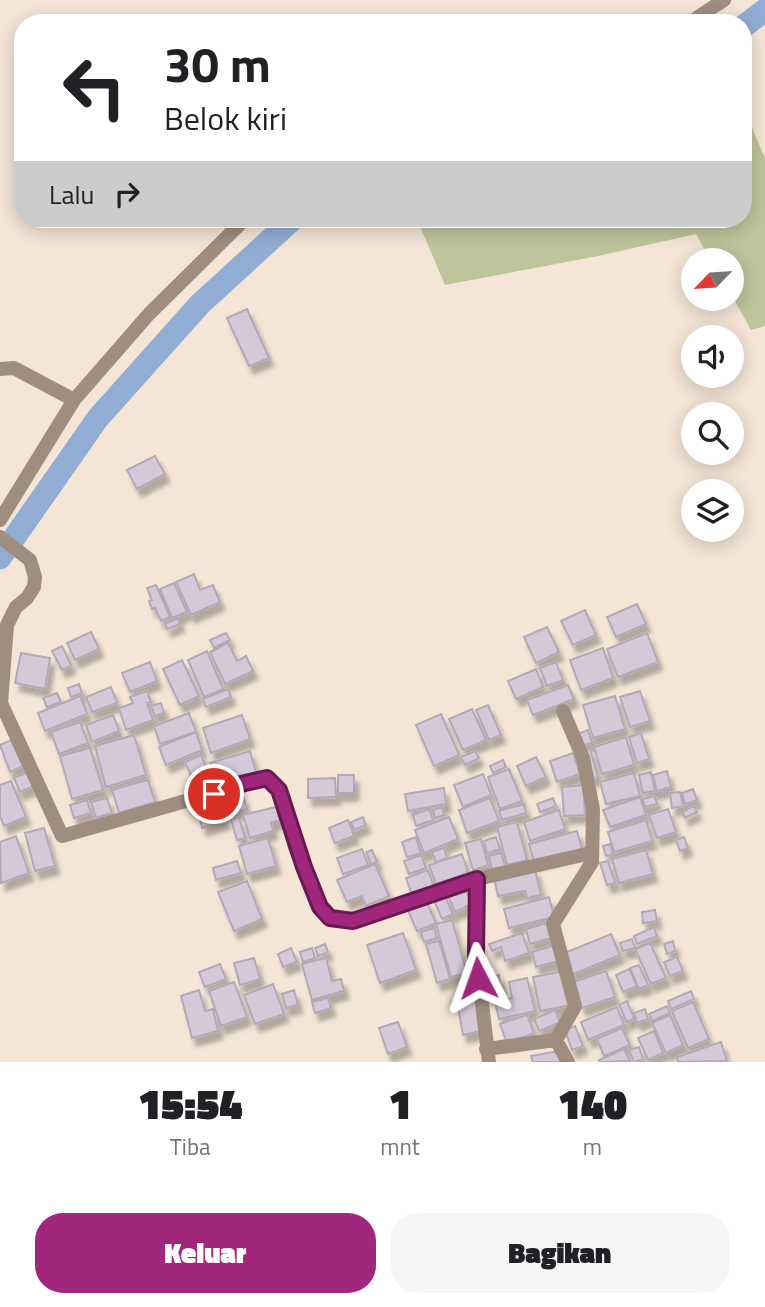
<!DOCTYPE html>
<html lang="id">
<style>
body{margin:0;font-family:"Titillium Web",sans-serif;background:#f6f6f6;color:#202124;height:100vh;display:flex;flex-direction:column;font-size:26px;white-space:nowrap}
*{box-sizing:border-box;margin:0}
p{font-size:23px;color:#757577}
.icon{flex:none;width:38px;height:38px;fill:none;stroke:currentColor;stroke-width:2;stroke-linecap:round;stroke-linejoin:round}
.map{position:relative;height:1062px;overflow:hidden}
.panel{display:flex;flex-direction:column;background:#fff;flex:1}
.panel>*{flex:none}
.guide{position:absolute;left:14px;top:14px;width:738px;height:214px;border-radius:28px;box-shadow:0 4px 18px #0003;background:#fff;color:#202124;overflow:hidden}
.needle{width:46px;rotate:245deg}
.buttons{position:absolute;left:681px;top:248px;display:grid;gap:14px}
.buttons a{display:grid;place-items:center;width:63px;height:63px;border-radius:50%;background:#fff;box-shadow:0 4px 18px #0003;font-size:35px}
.pin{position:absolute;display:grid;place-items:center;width:60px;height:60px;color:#fff;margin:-30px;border:4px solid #fff;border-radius:50%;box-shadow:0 2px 7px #0007}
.me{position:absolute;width:77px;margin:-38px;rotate:356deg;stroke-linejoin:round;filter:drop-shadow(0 0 5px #0008)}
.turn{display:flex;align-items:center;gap:24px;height:147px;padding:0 35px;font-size:32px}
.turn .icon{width:91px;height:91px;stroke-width:2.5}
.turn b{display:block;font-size:49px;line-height:60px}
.then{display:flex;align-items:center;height:66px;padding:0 35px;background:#0003;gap:14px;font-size:26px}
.eta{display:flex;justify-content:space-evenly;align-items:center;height:119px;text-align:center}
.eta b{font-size:42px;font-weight:800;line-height:49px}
.primary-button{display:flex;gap:14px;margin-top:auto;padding:14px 35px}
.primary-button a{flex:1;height:80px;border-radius:28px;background:#a1277d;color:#fff;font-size:28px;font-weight:800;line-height:80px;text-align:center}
.primary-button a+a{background:#f6f6f6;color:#202124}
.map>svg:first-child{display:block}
.green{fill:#bec59a}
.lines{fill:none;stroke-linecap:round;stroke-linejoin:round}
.canal{stroke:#92add4;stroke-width:23}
.building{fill:#d5c9d9;stroke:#b4a8b7;stroke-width:2;filter:url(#shadow)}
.street{stroke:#9f8e80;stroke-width:14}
.route-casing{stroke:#691951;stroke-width:18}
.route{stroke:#a1277d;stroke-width:12}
</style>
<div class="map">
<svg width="765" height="1062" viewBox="0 0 765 1062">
<defs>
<filter id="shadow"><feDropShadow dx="4.5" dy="8" stdDeviation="2" flood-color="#0004"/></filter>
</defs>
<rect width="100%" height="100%" fill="#f4e5d6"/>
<path class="green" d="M 744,109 L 765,158 L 765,326 L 751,330 L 732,296 L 732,261 L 711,261 L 696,234 L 598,256 L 445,285 L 417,219 L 744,219 Z"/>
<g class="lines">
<path class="canal" d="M 744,26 L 765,10
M 0,558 L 98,418 L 200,304 L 293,219"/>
</g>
<path class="building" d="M 247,309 L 269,358 L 249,366 L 227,318 Z
M 155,456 L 165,474 L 137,489 L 127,470 Z
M 194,574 L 200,590 L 213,585 L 220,602 L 191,615 L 176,582 Z
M 174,583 L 187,612 L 172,618 L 160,589 Z
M 156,585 L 170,617 L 161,621 L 155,608 L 152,609 L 149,601 L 152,600 L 147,588 Z
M 637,604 L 646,624 L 616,637 L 607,617 Z
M 585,610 L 596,635 L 573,645 L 561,621 Z
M 178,618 L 180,624 L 167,629 L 165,624 Z
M 547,627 L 559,652 L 536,663 L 524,637 Z
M 91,632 L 99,649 L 75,660 L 67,643 Z
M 226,633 L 230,640 L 214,648 L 210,640 Z
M 647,633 L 658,662 L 618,677 L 607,649 Z
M 228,643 L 237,661 L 246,656 L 253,671 L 225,684 L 210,652 Z
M 62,646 L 71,665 L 62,670 L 52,651 Z
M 603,648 L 613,678 L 581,690 L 570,660 Z
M 207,651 L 223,689 L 204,697 L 188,660 Z
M 21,653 L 50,658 L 45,689 L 15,683 Z
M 182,660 L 199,696 L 180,705 L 163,669 Z
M 150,662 L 157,681 L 130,692 L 122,673 Z
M 556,662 L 563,680 L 547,686 L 540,668 Z
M 536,669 L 543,687 L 516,699 L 508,681 Z
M 79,684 L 82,693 L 71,697 L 68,688 Z
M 568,685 L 574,699 L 533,715 L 527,700 Z
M 111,687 L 117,703 L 92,712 L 86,697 Z
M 228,689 L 231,697 L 206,707 L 203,699 Z
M 147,691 L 151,702 L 147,703 L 153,720 L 126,730 L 119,708 L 133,703 L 130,697 Z
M 640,691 L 650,721 L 630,727 L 620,697 Z
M 57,693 L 61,702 L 47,707 L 43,698 Z
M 80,696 L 87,714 L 45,731 L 38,713 Z
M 615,696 L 625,729 L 593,738 L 583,705 Z
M 161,703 L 164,713 L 155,716 L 151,706 Z
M 488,705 L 501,735 L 489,740 L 476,710 Z
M 472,709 L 486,740 L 463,750 L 449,719 Z
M 189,713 L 196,732 L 160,744 L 154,726 Z
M 441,714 L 459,755 L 434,766 L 416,725 Z
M 113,715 L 119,731 L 92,742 L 86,725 Z
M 242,715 L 250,739 L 211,753 L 203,728 Z
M 80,722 L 88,743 L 59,754 L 51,732 Z
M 588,730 L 592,743 L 581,746 L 577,734 Z
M 196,732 L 202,750 L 166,765 L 159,747 Z
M 641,733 L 649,759 L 637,763 L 629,737 Z
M 134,735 L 146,775 L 106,787 L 95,746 Z
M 626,737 L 634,765 L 602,774 L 594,747 Z
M 11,740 L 23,766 L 10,772 L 0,745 Z
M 90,748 L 103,790 L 72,799 L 60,756 Z
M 590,749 L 598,777 L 591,779 L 582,751 Z
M 250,751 L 256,772 L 217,785 L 210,763 Z
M 475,751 L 479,758 L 465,765 L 461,757 Z
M 573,753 L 580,774 L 557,782 L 550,761 Z
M 201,755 L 207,769 L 191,775 L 185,762 Z
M 536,757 L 546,777 L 526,786 L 517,766 Z
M 503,760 L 506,767 L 493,773 L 490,766 Z
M 509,769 L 522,801 L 500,809 L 488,777 Z
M 667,771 L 671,787 L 657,791 L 653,775 Z
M 28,772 L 34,786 L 20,792 L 14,778 Z
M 651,772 L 655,791 L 643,793 L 639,775 Z
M 634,773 L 640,796 L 606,804 L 600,782 Z
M 483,774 L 491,795 L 463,807 L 454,785 Z
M 338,775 L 354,775 L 354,793 L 338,793 Z
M 335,778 L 336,797 L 308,798 L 308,779 Z
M 148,780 L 155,802 L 119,813 L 112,790 Z
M 11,781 L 26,817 L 4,826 L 0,816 L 0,785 Z
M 583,785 L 585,815 L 564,816 L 562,787 Z
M 444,788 L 446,804 L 408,811 L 405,794 Z
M 693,789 L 697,800 L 685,804 L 682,793 Z
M 680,792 L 683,806 L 672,808 L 670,793 Z
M 243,796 L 247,809 L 231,814 L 227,801 Z
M 655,796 L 657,804 L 645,807 L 643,799 Z
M 640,797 L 646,815 L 610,827 L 603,810 Z
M 107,798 L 112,813 L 96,818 L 91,802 Z
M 490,798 L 499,821 L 467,833 L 459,810 Z
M 553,798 L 556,806 L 540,812 L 537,804 Z
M 87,800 L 91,813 L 74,818 L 70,805 Z
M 524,804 L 526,813 L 502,820 L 499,811 Z
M 694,806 L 697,812 L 685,818 L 682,812 Z
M 276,807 L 280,820 L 271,823 L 273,831 L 250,838 L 243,815 Z
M 442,807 L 444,815 L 435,818 L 433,810 Z
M 222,808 L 226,821 L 202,828 L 199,815 Z
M 429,809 L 433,820 L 416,826 L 413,815 Z
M 668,809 L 676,832 L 657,838 L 649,815 Z
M 559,810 L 565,829 L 530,841 L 524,822 Z
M 363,817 L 366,825 L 354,830 L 351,822 Z
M 449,817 L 458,839 L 424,853 L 415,830 Z
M 239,818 L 245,838 L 237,840 L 231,820 Z
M 348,820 L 354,836 L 335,843 L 329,828 Z
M 646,820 L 652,841 L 614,852 L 608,832 Z
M 517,822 L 527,860 L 507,865 L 497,827 Z
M 44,828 L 55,866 L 35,871 L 25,833 Z
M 577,831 L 582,849 L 534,862 L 529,844 Z
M 16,836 L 29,873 L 1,883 L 0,842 Z
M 416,837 L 421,853 L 407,857 L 402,842 Z
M 496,837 L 500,849 L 487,853 L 484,841 Z
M 684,837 L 688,848 L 680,851 L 676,840 Z
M 268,838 L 276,866 L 247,874 L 239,846 Z
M 481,839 L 488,865 L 473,870 L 465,843 Z
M 610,844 L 613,854 L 606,856 L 603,846 Z
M 444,848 L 447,858 L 436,862 L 432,852 Z
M 362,849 L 368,865 L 343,874 L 337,858 Z
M 372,850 L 377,862 L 371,864 L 366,852 Z
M 646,850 L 653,874 L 619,883 L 612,859 Z
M 501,853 L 505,866 L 492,869 L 489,856 Z
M 462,854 L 468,873 L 436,884 L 429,865 Z
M 421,855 L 426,868 L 409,874 L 404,861 Z
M 237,861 L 241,873 L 216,880 L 213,868 Z
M 608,861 L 615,883 L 607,885 L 600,863 Z
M 375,864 L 389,896 L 366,906 L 362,896 L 347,902 L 337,880 Z
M 535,869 L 541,895 L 527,898 L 525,891 L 498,896 L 494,878 Z
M 428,870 L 434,887 L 412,894 L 406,878 Z
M 247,881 L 262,919 L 234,931 L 218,892 Z
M 465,889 L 472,904 L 455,912 L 448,896 Z
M 445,896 L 453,914 L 442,919 L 434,900 Z
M 549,897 L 554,917 L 509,928 L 504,909 Z
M 426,900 L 436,923 L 417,931 L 407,908 Z
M 655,910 L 657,921 L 643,923 L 642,912 Z
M 452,920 L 467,973 L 451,977 L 436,924 Z
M 547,923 L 551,938 L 530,944 L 526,929 Z
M 654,927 L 657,936 L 637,944 L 634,936 Z
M 434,928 L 437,938 L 424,942 L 421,932 Z
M 403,933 L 416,970 L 380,983 L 367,945 Z
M 522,933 L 529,953 L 505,961 L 501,947 L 492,951 L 489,944 Z
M 611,934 L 620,955 L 571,975 L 562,954 Z
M 632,939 L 635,948 L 623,951 L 620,943 Z
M 439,941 L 450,979 L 437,983 L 426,944 Z
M 673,941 L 675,951 L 667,954 L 664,944 Z
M 650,943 L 666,978 L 651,984 L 635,949 Z
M 325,944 L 328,952 L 318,956 L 315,948 Z
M 555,945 L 559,961 L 536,967 L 532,952 Z
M 291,948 L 297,962 L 283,967 L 278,954 Z
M 312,948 L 315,958 L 303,962 L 300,952 Z
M 677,957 L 683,971 L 670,976 L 664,962 Z
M 254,958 L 260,979 L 240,985 L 234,963 Z
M 326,958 L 332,981 L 341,979 L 344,991 L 312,1000 L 302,964 Z
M 220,964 L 226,979 L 205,987 L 199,972 Z
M 639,965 L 648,985 L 639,989 L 630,968 Z
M 629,969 L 637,986 L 623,992 L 616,975 Z
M 564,971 L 571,1005 L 540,1011 L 533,977 Z
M 606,971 L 615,997 L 582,1008 L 573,982 Z
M 499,975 L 502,992 L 488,995 L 485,978 Z
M 527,978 L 535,1011 L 499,1019 L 495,1002 L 512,998 L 509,982 Z
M 234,982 L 247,1017 L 221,1026 L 209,991 Z
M 273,984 L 284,1014 L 255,1024 L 244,995 Z
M 199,990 L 205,1011 L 213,1009 L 218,1031 L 192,1038 L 181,996 Z
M 294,990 L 298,1005 L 286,1008 L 282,994 Z
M 691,991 L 694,999 L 671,1009 L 668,1001 Z
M 328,998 L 331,1008 L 315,1013 L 312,1002 Z
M 476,998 L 481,1031 L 463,1035 L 457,1001 Z
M 627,1001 L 634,1018 L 627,1022 L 619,1005 Z
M 693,1002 L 709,1039 L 688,1048 L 672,1011 Z
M 667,1006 L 670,1013 L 652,1021 L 649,1014 Z
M 617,1007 L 624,1025 L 588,1040 L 581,1022 Z
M 645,1009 L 648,1019 L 637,1023 L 634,1013 Z
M 555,1010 L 560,1022 L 539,1031 L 534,1019 Z
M 527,1015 L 534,1033 L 507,1043 L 500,1024 Z
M 670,1015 L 683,1045 L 666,1053 L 652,1023 Z
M 398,1022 L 407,1047 L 388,1054 L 379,1028 Z
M 575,1026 L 583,1046 L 572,1050 L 565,1030 Z
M 622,1028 L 630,1045 L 604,1056 L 597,1039 Z
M 654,1031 L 663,1053 L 648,1060 L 638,1038 Z
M 721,1042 L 727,1061 L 678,1062 L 677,1057 Z
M 639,1047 L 643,1059 L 634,1062 L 629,1050 Z
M 624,1049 L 630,1061 L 600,1062 L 599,1060 Z
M 559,1051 L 560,1062 L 533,1062 L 531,1056 Z"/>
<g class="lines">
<path class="street" d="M 689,23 L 724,0
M 0,369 L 14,368 L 74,400
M 0,520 L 74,400 L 149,314 L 245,219
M 0,537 L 30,560 L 35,577 L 34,587 L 27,598 L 16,607 L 7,625 L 1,703 L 62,836 L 267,778 L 279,790 L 295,847 L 320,907 L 330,918 L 353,921 L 477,879 L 591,853
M 563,711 L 583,758 L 593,809 L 592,862 L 553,924 L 575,1006 L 556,1040 L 568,1062
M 477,879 L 476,954 L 489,1062
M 486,1049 L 556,1040"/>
</g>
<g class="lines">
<g class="route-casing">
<path id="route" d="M 214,794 L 241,784 L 267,778 L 279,790 L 304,867 L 320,907 L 330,918 L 353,921 L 477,879 L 476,954 L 478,978"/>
</g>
<use href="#route" class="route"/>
</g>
</svg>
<div class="buttons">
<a><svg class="needle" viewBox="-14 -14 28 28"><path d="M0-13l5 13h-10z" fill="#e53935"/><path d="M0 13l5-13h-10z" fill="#757577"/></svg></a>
<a><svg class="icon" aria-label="sound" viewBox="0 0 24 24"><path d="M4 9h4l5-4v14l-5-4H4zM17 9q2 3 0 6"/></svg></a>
<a><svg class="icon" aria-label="search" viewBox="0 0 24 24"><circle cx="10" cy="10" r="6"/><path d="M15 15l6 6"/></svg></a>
<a><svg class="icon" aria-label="layers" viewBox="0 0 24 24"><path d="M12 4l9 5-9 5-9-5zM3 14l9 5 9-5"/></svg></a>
</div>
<div class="pin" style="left:214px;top:794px;background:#d93025"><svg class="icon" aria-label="arrive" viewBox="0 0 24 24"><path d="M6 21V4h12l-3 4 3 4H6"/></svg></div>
<svg class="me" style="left:478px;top:978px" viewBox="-20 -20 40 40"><path d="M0-17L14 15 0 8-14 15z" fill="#a1277d" stroke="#fff" stroke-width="4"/></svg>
<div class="guide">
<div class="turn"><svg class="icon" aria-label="left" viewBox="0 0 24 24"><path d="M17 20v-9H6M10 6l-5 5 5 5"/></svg><div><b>30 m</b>Belok kiri</div></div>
<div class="then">Lalu<svg class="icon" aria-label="right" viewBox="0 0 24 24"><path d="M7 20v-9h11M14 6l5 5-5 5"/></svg></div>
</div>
</div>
<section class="panel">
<div class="eta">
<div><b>15:54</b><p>Tiba</p></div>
<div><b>1</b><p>mnt</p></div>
<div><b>140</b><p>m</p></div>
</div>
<div class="primary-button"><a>Keluar</a><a>Bagikan</a></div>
</section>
